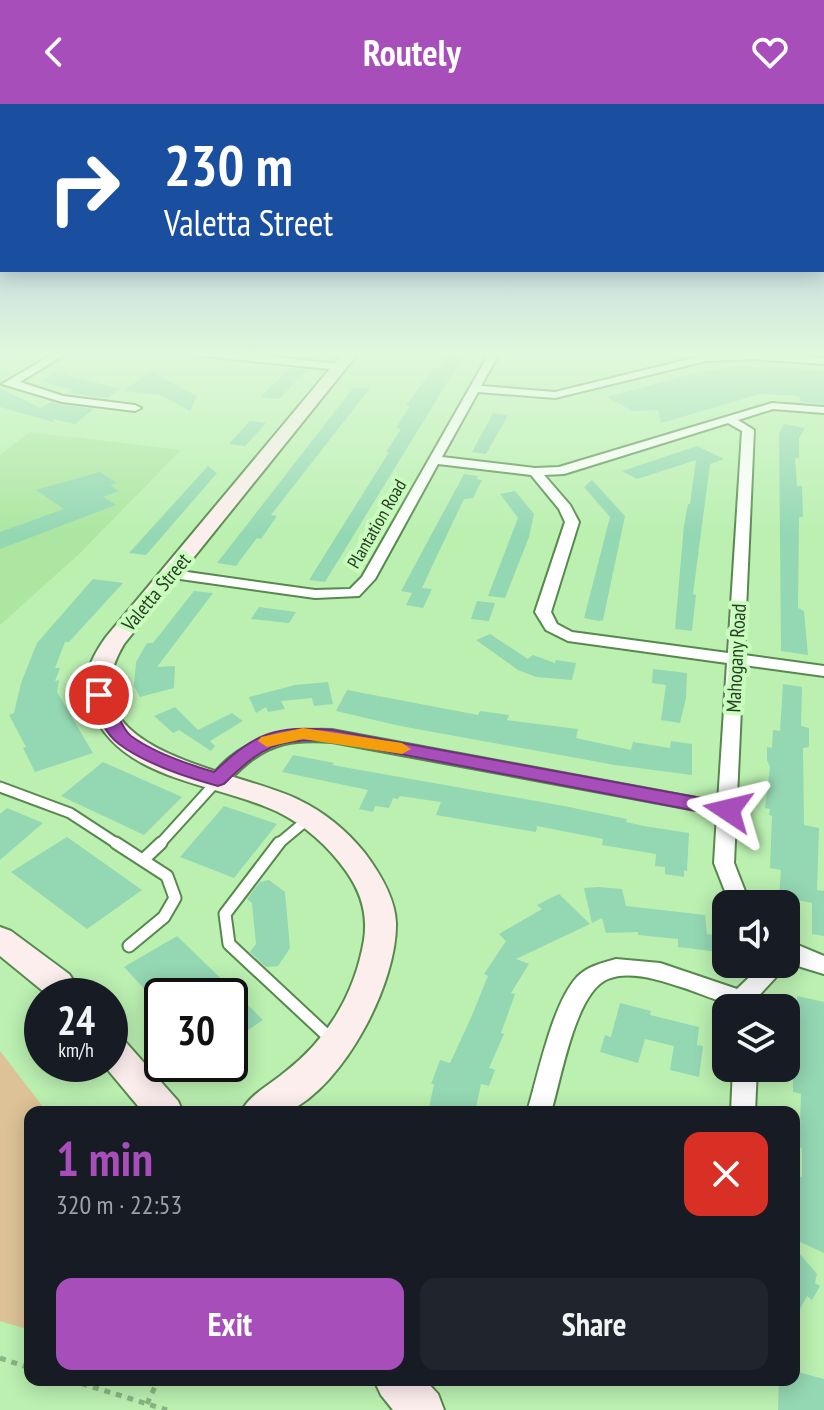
<!DOCTYPE html>
<meta charset="utf-8">
<style>
body{margin:0;font-family:"PT Sans Narrow",sans-serif;background:#20242c;color:#f1f3f6;height:100vh;display:flex;flex-direction:column;font-size:30px;white-space:nowrap}
*{box-sizing:border-box;margin:0}
p{font-size:26px;color:#9ea1a6}
.icon{flex:none;width:44px;height:44px;fill:none;stroke:currentColor;stroke-width:2;stroke-linecap:round;stroke-linejoin:round}
.map{position:relative;flex:1;overflow:hidden}
.side{position:absolute;left:24px;top:1002px;width:776px;height:280px;display:flex;flex-direction:column;background:#171b24;border-radius:16px;box-shadow:0 4px 20px #0003}
.side>*{flex:none}
.hud{position:absolute;left:0px;top:0px;width:824px;height:168px;box-shadow:0 4px 20px #0003;background:#1a4fa0;color:#fff;overflow:hidden}
.tools{position:absolute;left:712px;top:786px;display:grid;gap:16px}
.tools a{display:grid;place-items:center;width:88px;height:88px;border-radius:16px;background:#171b24;box-shadow:0 4px 20px #0003;font-size:40px}
.speed{position:absolute;left:24px;top:874px;display:flex;gap:16px;font-size:40px;font-weight:700;text-align:center}
.speed>*{display:grid;place-content:center;width:104px;height:104px;border-radius:50%;background:#171b24;box-shadow:0 4px 20px #0003;line-height:1}
.speed small{font-size:20px;font-weight:400}
.speed .limit{border:4px solid #111;border-radius:12px;background:#fff;color:#111}
.pin{position:absolute;display:grid;place-items:center;width:68px;height:68px;color:#fff;margin:-34px;border:4px solid #fff;border-radius:50%;box-shadow:0 2px 8px #0007}
.me{position:absolute;width:88px;margin:-44px;rotate:280deg;stroke-linejoin:round;filter:drop-shadow(0 0 6px #0008)}
.turn{display:flex;align-items:center;gap:28px;height:168px;padding:0 32px;font-size:36px}
.turn .icon{width:104px;height:104px;stroke-width:2.5}
.turn b{display:block;font-size:56px;line-height:68px}
.round{display:grid;place-items:center;flex:none;width:84px;height:84px;border-radius:16px;background:#20242c}
.overview{display:flex;align-items:center;justify-content:space-between;height:136px;padding:0 32px}
h1{font-size:48px;font-weight:800;line-height:60px;color:#a74eba}
.cta{display:flex;gap:16px;margin-top:auto;padding:16px 32px}
.cta a{flex:1;height:92px;border-radius:16px;background:#a74eba;color:#fff;font-size:32px;font-weight:800;line-height:92px;text-align:center}
.cta a+a{background:#20242c;color:#f1f3f6}
header{display:flex;justify-content:space-between;align-items:center;height:104px;padding:0 32px;background:#a74eba;color:#fff;font-size:36px;font-weight:800}
.map>svg:first-child{display:block}
.built{fill:#ace6a1}
.green{fill:#dcc296}
.building{fill:#94d7b3}
.lines{fill:none;stroke-linecap:round;stroke-linejoin:round}
.lane-far1-casing{stroke:#57884e;stroke-width:13}
.lane-casing{stroke:#57884e;stroke-width:15}
.street-casing{stroke:#57884e;stroke-width:4}
.secondary-casing{stroke:#57884e;stroke-width:4}
.path{stroke:#8ab482;stroke-width:5;stroke-dasharray:6 6;stroke-linecap:butt}
.lane-far1{stroke:#fff;stroke-width:9}
.lane{stroke:#fff;stroke-width:11}
.street{fill:#fff;fill-rule:evenodd}
.secondary{fill:#fdeeee;fill-rule:evenodd}
.route{fill:#a74eba;stroke:#6d3379;stroke-width:2}
.slow{fill:#f59e0b}
.labels{text-anchor:middle;stroke-width:8;stroke-linejoin:round;paint-order:stroke}
.far-street-label{font-size:18px;fill:#283d24;stroke:#c8fdbe}
.street-label{font-size:20px;fill:#283d24;stroke:#c8fdbe}
</style>
<header><svg class="icon" aria-label="back" viewBox="0 0 24 24"><path d="M15 5l-7 7 7 7"/></svg>Routely<svg class="icon" aria-label="heart" viewBox="0 0 24 24"><path d="M12 20l-8-8c-3-5 5-10 8-4 3-6 11-1 8 4z"/></svg></header>
<div class="map">
<svg width="824" height="1306" viewBox="0 0 824 1306">
<rect width="100%" height="100%" fill="#bbf0b1"/>
<path class="built" d="M 30,328 L 181,346 L 79,450 L 0,521 L 0,351 Z"/>
<path class="green" d="M 0,947 L 47,1008 L 30,1008 L 30,1226 L 0,1217 Z"/>
<path class="building" d="M 449,249 L 464,251 L 325,478 L 309,476 L 389,348 L 386,348 L 401,325 L 396,324 L 410,302 L 406,301 L 434,264 L 439,264 Z
M 740,262 L 824,266 L 824,300 L 801,298 L 799,292 L 760,290 L 661,319 L 658,306 L 632,307 L 607,293 L 704,267 Z
M 289,264 L 307,266 L 279,295 L 261,293 Z
M 150,267 L 197,292 L 190,307 L 161,291 L 124,287 Z
M 56,268 L 120,285 L 107,294 L 66,289 L 72,286 L 41,277 Z
M 354,283 L 370,284 L 285,393 L 271,411 L 277,412 L 261,435 L 257,434 L 236,462 L 217,459 Z
M 0,284 L 40,304 L 51,298 L 94,305 L 75,320 L 53,315 L 53,318 L 0,303 Z
M 493,309 L 508,311 L 486,350 L 472,348 Z
M 250,317 L 266,319 L 245,342 L 229,340 Z
M 784,320 L 805,324 L 799,334 L 799,354 L 795,354 L 797,382 L 802,382 L 803,413 L 799,413 L 798,504 L 804,507 L 808,551 L 781,547 L 779,329 Z
M 697,342 L 724,355 L 710,360 L 693,490 L 696,491 L 692,527 L 675,525 L 684,421 L 688,400 L 690,400 L 696,356 L 637,375 L 622,367 Z
M 208,362 L 217,369 L 146,451 L 129,449 Z
M 100,368 L 117,379 L 110,381 L 119,387 L 103,393 L 116,401 L 0,445 L 0,428 L 64,405 L 36,386 Z
M 464,370 L 478,372 L 477,375 L 482,376 L 473,394 L 464,395 L 434,458 L 422,484 L 432,485 L 423,504 L 406,501 L 412,489 L 401,487 Z
M 592,376 L 625,412 L 603,516 L 599,517 L 584,514 L 610,413 L 584,383 Z
M 515,387 L 534,410 L 529,433 L 505,494 L 488,492 L 518,414 L 500,390 Z
M 93,475 L 123,479 L 69,538 L 65,538 L 55,564 L 60,564 L 55,577 L 59,576 L 57,588 L 93,649 L 35,668 L 23,644 L 26,643 L 9,611 L 14,609 L 21,579 L 37,539 Z
M 194,487 L 213,489 L 157,563 L 175,562 L 174,584 L 140,593 L 134,582 L 136,558 L 147,539 L 153,539 Z
M 477,497 L 495,499 L 489,517 L 471,515 Z
M 259,503 L 296,508 L 289,519 L 251,515 Z
M 490,530 L 528,555 L 533,551 L 555,559 L 556,556 L 576,559 L 572,576 L 536,573 L 518,566 L 476,536 Z
M 653,565 L 687,569 L 686,594 L 680,619 L 661,616 L 666,581 L 652,579 Z
M 328,578 L 333,600 L 314,602 L 312,594 L 281,597 L 285,605 L 268,608 L 266,603 L 256,609 L 249,593 L 295,581 Z
M 783,580 L 802,583 L 801,622 L 809,624 L 809,643 L 803,644 L 804,721 L 819,724 L 817,786 L 824,787 L 824,832 L 812,830 L 812,799 L 779,792 L 781,766 L 770,764 L 772,712 L 769,711 L 770,705 L 765,704 L 770,663 L 767,656 L 767,643 L 772,644 L 773,626 L 780,627 Z
M 347,586 L 478,611 L 480,607 L 509,611 L 507,616 L 578,625 L 576,634 L 631,646 L 633,638 L 670,644 L 671,637 L 692,640 L 692,671 L 615,661 L 400,622 L 336,607 Z
M 175,603 L 198,626 L 232,609 L 243,617 L 210,637 L 215,642 L 211,647 L 179,626 L 173,629 L 154,612 Z
M 293,651 L 334,659 L 332,661 L 564,702 L 627,715 L 626,718 L 644,722 L 689,729 L 687,767 L 684,766 L 684,773 L 665,770 L 665,763 L 655,762 L 656,750 L 602,741 L 603,735 L 537,722 L 536,728 L 436,711 L 441,698 L 400,692 L 398,695 L 393,694 L 389,704 L 375,702 L 373,708 L 359,705 L 368,686 L 282,668 Z
M 103,658 L 182,693 L 144,731 L 61,692 Z
M 224,702 L 277,720 L 234,774 L 180,753 Z
M 7,704 L 43,719 L 0,756 L 0,710 Z
M 67,733 L 142,786 L 87,825 L 11,768 Z
M 269,776 L 285,788 L 290,844 L 278,862 L 266,863 L 250,848 L 256,840 L 252,799 L 247,795 L 260,778 Z
M 599,783 L 622,785 L 626,802 L 705,811 L 707,830 L 717,831 L 719,848 L 678,843 L 678,835 L 638,831 L 638,828 L 606,829 L 602,814 L 592,819 L 584,784 Z
M 559,790 L 590,820 L 516,855 L 529,860 L 511,889 L 515,890 L 501,929 L 504,930 L 489,964 L 495,966 L 489,982 L 481,980 L 475,1008 L 435,1008 L 436,1005 L 429,1004 L 434,980 L 431,980 L 440,956 L 450,959 L 470,916 L 488,872 L 484,870 L 506,837 L 499,830 L 542,805 L 537,801 Z
M 177,832 L 239,892 L 263,916 L 230,938 L 230,892 L 162,892 L 162,904 L 124,863 Z
M 797,892 L 824,898 L 824,1149 L 794,1135 L 794,1071 L 802,1073 L 802,1044 L 794,1042 L 794,1021 L 800,1022 L 801,990 L 793,988 L 793,922 L 797,923 Z
M 620,899 L 651,907 L 650,911 L 699,923 L 697,941 L 703,942 L 699,973 L 670,966 L 674,942 L 645,935 L 638,959 L 600,948 L 605,931 L 611,933 Z
M 794,1143 L 817,1170 L 815,1179 L 820,1182 L 812,1196 L 807,1192 L 794,1216 Z
M 794,1267 L 824,1275 L 824,1306 L 778,1306 L 779,1276 L 794,1276 Z"/>
<g class="lines">
<g class="lane-far1-casing">
<path id="lane-far1" d="M 0,683 L 70,709 L 119,741
M 159,741 L 217,677
M 277,741 L 307,716"/>
</g>
<g class="lane-casing">
<path id="lane" d="M 116,739 L 167,772 L 175,794 L 164,813 L 129,842
M 279,739 L 225,810 L 229,840 L 332,936
M 143,756 L 161,739"/>
</g>
<g class="street-casing">
<path id="street" d="M 57,248 L 69,248 L 20,278 L 63,292 L 135,301 L 141,304 L 135,307 L 62,298 L 2,280 Z
M 189,248 L 225,248 L 339,260 L 344,263 L 339,266 L 194,251 Z
M 490,248 L 500,248 L 481,282 L 555,288 L 706,251 L 752,249 L 824,254 L 824,260 L 752,255 L 706,257 L 555,294 L 478,288 L 442,353 L 535,364 L 559,363 L 772,299 L 824,303 L 824,309 L 773,305 L 738,316 L 754,326 L 744,551 L 824,562 L 824,572 L 743,561 L 734,759 L 750,800 L 730,800 L 714,759 L 717,710 L 332,638 C 296,635 271,638 243,663 C 235,670 228,679 218,682 L 209,676 C 238,634 284,624 332,626 L 718,698 L 727,559 L 568,537 L 546,526 L 535,508 L 565,418 L 559,405 L 531,371 L 438,360 L 375,475 L 359,492 L 315,494 L 173,474 L 166,470 L 173,466 L 315,486 L 350,485 L 362,473 ZM 728,319 L 742,327 L 728,549 L 572,528 L 557,520 L 551,508 L 579,418 L 570,401 L 544,371 L 564,370 Z
M 786,836 L 824,852 L 824,870 L 801,863 L 786,854 Z
M 616,855 L 660,859 L 737,885 L 763,860 L 786,860 L 786,856 L 788,860 L 753,898 L 756,904 C 729,904 707,891 681,883 C 660,876 629,866 608,875 C 575,888 561,976 551,1008 L 527,1008 C 538,972 552,900 577,873 C 588,862 602,859 616,855 Z
M 733,964 L 757,964 L 755,1008 L 731,1008 Z"/>
</g>
<g class="secondary-casing">
<path id="secondary" d="M 344,248 L 359,248 L 124,540 C 59,649 237,665 299,696 C 324,708 346,726 364,748 C 379,768 395,793 396,819 C 397,879 345,980 289,1007 C 277,1012 254,1008 241,1008 C 250,990 270,981 285,968 C 328,935 355,889 364,836 C 368,810 361,788 346,767 C 328,742 306,722 278,708 C 218,679 120,677 92,606 C 80,577 89,557 106,533 Z
M 0,823 L 11,827 L 69,870 L 84,892 L 49,892 L 0,852 Z
M 110,930 L 122,934 L 178,997 L 183,1008 L 143,1008 L 103,960 L 110,960 Z
M 374,1276 L 425,1276 L 438,1290 L 444,1306 L 393,1306 L 381,1291 Z"/>
</g>
<path class="path" d="M 0,1254 L 30,1264
M 70,1276 L 167,1306
M 147,1300 L 158,1276"/>
<use href="#lane-far1" class="lane-far1"/>
<use href="#lane" class="lane"/>
<use href="#street" class="street"/>
<use href="#secondary" class="secondary"/>
</g>
<linearGradient id="sky" x2="0" y2="1"><stop stop-color="#a1b1e4"/><stop offset="0.58" stop-color="#e0f8dc"/><stop offset="1" stop-color="#e0f8dc" stop-opacity="0"/></linearGradient>
<rect width="824" height="431" fill="url(#sky)"/>
<path class="route" d="M 99,586 C 115,590 117,621 131,632 C 154,649 187,660 214,668 C 255,629 275,621 332,626 L 728,699 L 738,706 L 728,713 L 332,637 C 279,633 261,643 224,680 L 218,682 C 185,673 146,660 119,640 C 103,628 97,608 91,591 Z"/>
<path class="slow" d="M 303,624 L 402,639 L 411,645 L 402,650 L 303,635 L 267,643 L 258,637 L 261,633 Z"/>
<g class="labels">
<g class="far-street-label">
<text transform="translate(377 420) rotate(-60)" y="6">Plantation Road</text>
</g>
<g class="street-label">
<text transform="translate(156 488) rotate(-50)" y="7">Valetta Street</text>
<text transform="translate(736 554) rotate(-87)" y="7">Mahogany Road</text>
</g>
</g>
</svg>
<div class="tools">
<a><svg class="icon" aria-label="sound" viewBox="0 0 24 24"><path d="M4 9h4l5-4v14l-5-4H4zM17 9q2 3 0 6"/></svg></a>
<a><svg class="icon" aria-label="layers" viewBox="0 0 24 24"><path d="M12 4l9 5-9 5-9-5zM3 14l9 5 9-5"/></svg></a>
</div>
<div class="speed"><div>24<small>km/h</small></div><div class="limit">30</div></div>
<div class="pin" style="left:99px;top:591px;background:#d93025"><svg class="icon" aria-label="arrive" viewBox="0 0 24 24"><path d="M6 21V4h12l-3 4 3 4H6"/></svg></div>
<svg class="me" style="left:728px;top:706px" viewBox="-20 -20 40 40"><path d="M0-17L14 15 0 8-14 15z" fill="#a74eba" stroke="#fff" stroke-width="4"/></svg>
<div class="hud">
<div class="turn"><svg class="icon" aria-label="right" viewBox="0 0 24 24"><path d="M7 20v-9h11M14 6l5 5-5 5"/></svg><div><b>230 m</b>Valetta Street</div></div>
</div>
<section class="side">
<div class="overview"><div><h1>1 min</h1><p>320 m · 22:53</p></div><a class="round" style="background:#d93025;color:#fff"><svg class="icon" aria-label="close" viewBox="0 0 24 24"><path d="M6 6l12 12M18 6L6 18"/></svg></a></div>
<div class="cta"><a>Exit</a><a>Share</a></div>
</section>
</div>
